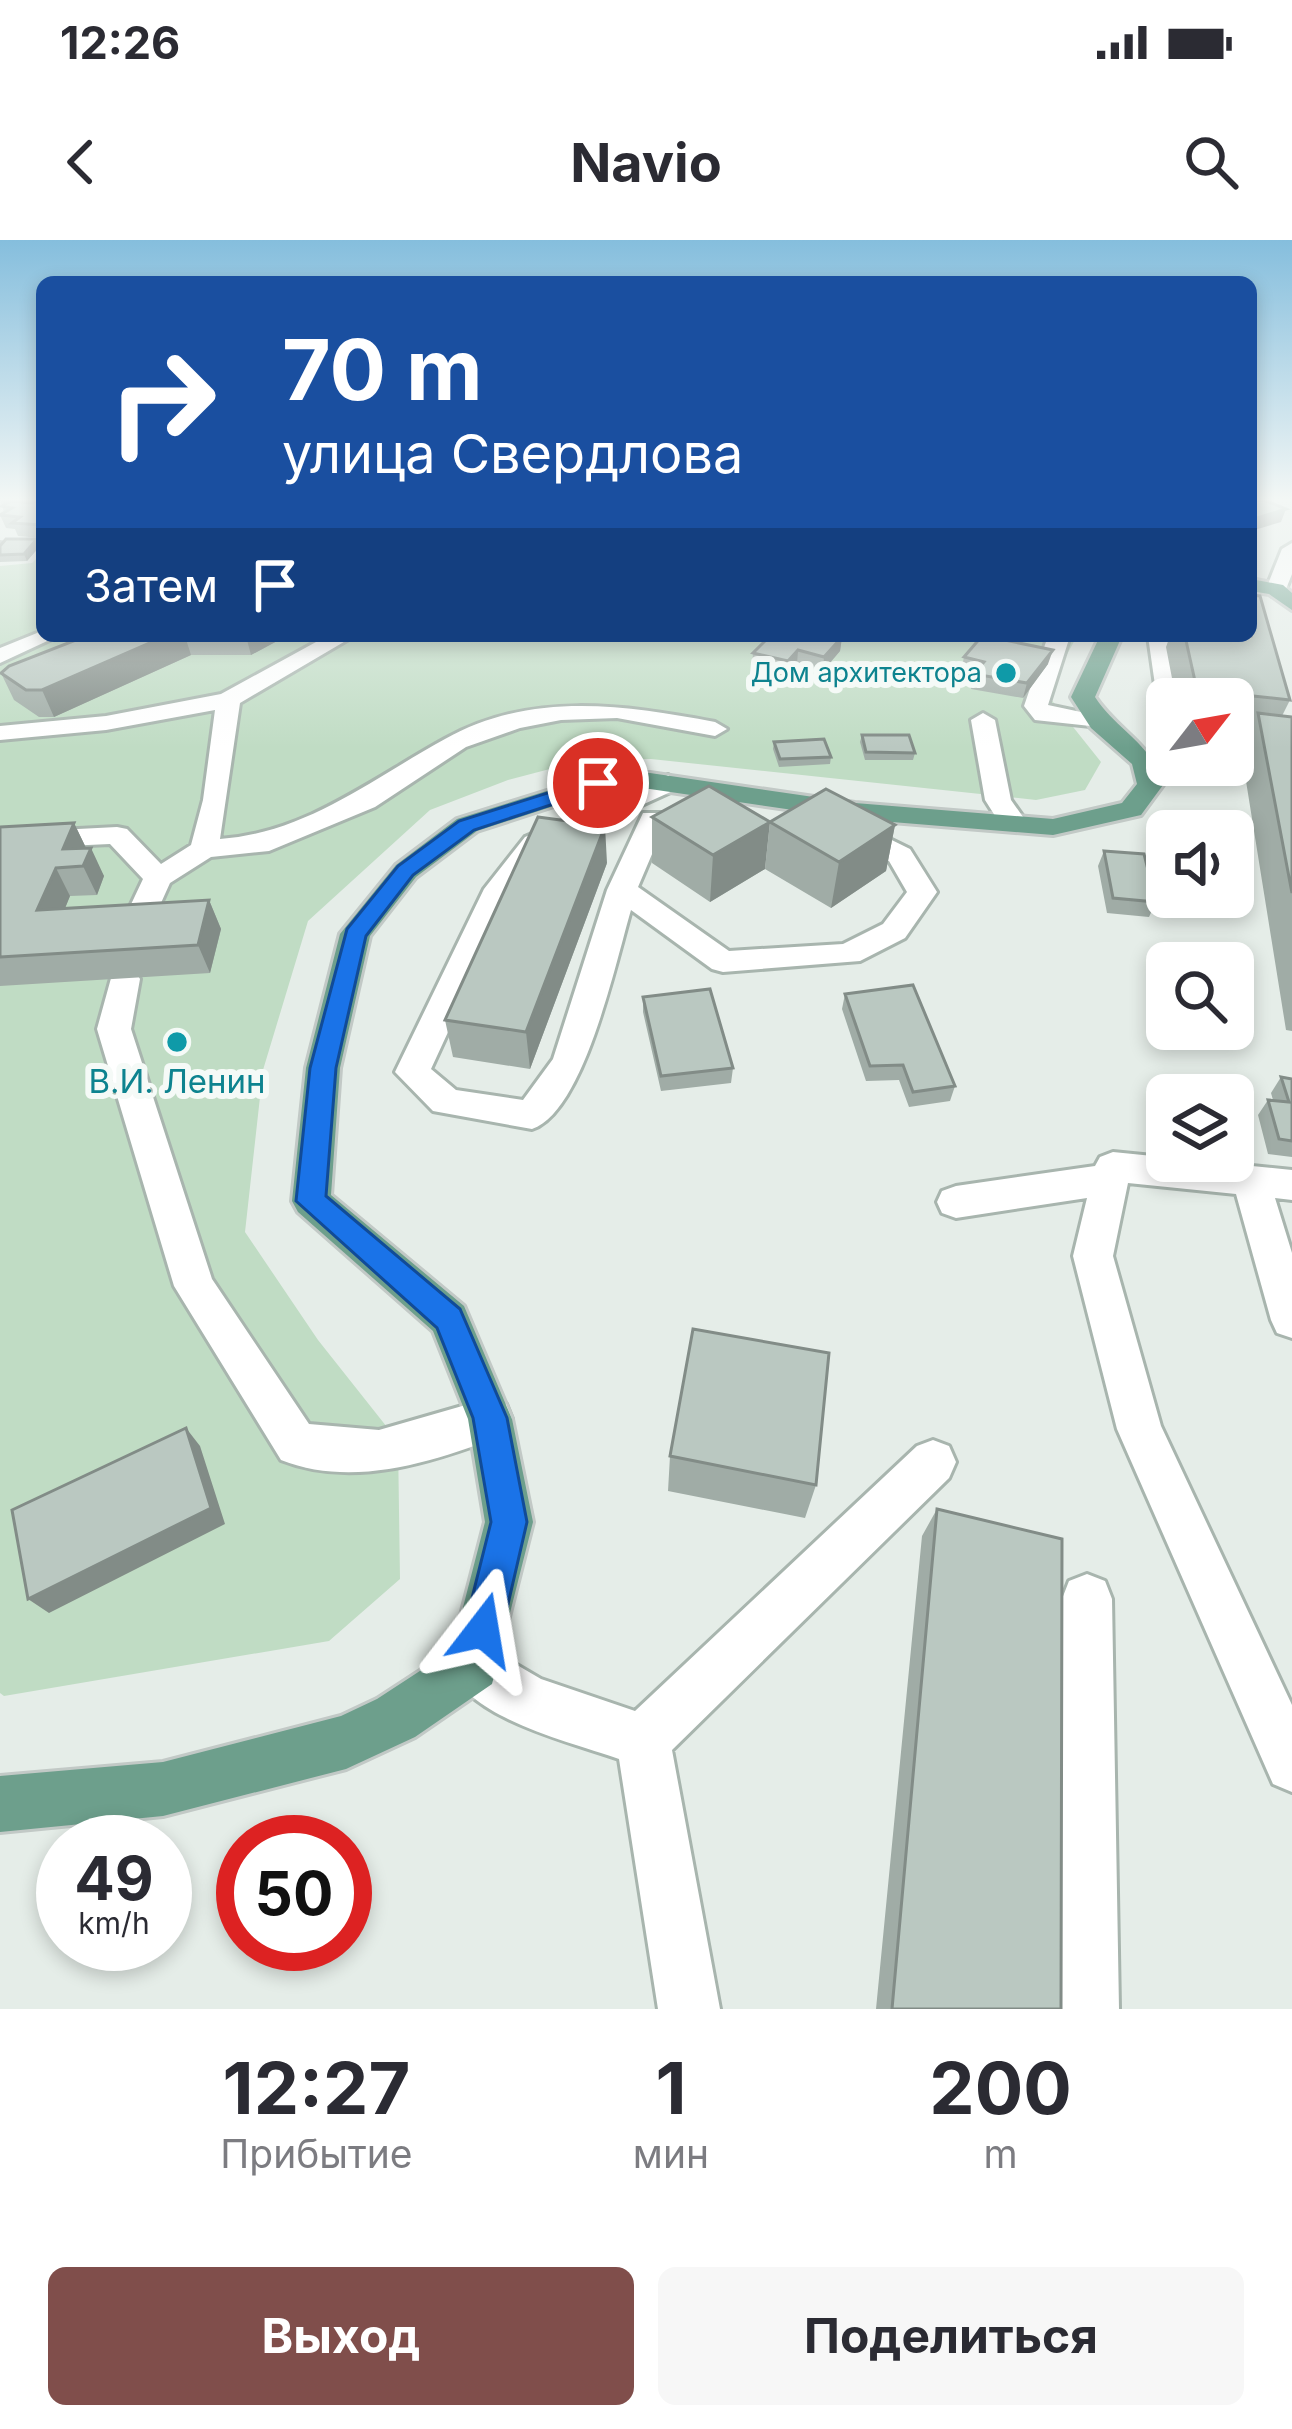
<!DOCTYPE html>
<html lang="ru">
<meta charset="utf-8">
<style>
body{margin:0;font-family:Inter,sans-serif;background:#f7f7f7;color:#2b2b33;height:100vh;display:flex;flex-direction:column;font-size:45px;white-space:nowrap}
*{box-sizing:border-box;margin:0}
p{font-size:39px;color:#7c7c81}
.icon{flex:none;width:66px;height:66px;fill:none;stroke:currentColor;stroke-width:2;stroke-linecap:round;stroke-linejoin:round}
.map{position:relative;height:1769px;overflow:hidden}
.sheet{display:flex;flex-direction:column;background:#fff;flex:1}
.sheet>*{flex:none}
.hud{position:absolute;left:36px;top:36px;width:1221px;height:366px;border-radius:18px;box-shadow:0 6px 18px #0003;background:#1a4fa0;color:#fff;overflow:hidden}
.needle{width:78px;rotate:59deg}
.fabs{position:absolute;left:1146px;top:438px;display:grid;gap:24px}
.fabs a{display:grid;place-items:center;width:108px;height:108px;border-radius:18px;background:#fff;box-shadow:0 6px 18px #0003;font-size:60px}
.speed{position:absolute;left:36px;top:1575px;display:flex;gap:24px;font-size:60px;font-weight:700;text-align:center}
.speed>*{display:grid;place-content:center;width:156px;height:156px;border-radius:50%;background:#fff;box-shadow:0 6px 18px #0003;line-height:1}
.speed small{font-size:30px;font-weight:400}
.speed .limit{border:18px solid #d22;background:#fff;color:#111}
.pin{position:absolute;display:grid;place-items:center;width:102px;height:102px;color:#fff;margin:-51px;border:6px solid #fff;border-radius:50%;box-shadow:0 3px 12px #0007}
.me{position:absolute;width:132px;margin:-66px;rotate:14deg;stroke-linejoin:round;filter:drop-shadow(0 0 9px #0008)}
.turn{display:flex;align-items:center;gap:42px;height:252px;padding:0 48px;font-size:54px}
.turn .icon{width:156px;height:156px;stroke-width:2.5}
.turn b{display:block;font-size:84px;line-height:102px}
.then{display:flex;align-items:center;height:114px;padding:0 48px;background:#0003;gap:24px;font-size:45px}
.eta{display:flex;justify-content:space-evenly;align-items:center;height:204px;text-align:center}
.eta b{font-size:72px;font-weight:700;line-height:84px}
.cta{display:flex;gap:24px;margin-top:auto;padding:24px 48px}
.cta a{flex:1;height:138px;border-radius:18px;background:#804e4b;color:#fff;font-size:48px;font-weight:700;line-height:138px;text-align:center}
.cta a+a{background:#f7f7f7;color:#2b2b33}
.status{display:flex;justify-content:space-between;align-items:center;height:84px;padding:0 60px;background:#fff;direction:ltr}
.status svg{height:33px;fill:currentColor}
header{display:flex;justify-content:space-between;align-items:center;height:156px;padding:0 48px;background:#fff;font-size:54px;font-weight:700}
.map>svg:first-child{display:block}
.green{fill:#c0dcc4}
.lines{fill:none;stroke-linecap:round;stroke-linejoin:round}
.minor-casing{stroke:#a8b5ae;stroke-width:6}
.major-casing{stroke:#c2c9c6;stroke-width:6}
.minor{fill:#fff;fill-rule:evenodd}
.major{fill:#6d9f8c;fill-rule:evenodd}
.wall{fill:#a0aca6}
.shaded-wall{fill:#828c87}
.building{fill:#bac8c1;stroke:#828c87;stroke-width:3}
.route{fill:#1a73e8;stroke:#114b97;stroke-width:3}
.culture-dot{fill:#0f9aa8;stroke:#f5faf7;stroke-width:4.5}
.labels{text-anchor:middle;stroke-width:12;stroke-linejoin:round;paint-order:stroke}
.far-culture-label{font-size:27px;fill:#0d838f;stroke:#f5faf7;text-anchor:end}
.culture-label{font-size:33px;fill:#0d838f;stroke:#f5faf7}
</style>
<div class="status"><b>12:26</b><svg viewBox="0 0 49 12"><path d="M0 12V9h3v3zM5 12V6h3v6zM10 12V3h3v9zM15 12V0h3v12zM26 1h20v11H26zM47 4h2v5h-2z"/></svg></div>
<header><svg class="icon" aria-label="back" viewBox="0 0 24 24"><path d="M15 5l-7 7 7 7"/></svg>Navio<svg class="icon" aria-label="search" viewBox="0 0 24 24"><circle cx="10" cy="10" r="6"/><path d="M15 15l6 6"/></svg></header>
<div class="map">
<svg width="1292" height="1769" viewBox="0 0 1292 1769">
<rect width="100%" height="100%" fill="#e5ede8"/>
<path class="green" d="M 42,313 L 42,396 L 1077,396 L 1046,453 L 1101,522 L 1085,550 L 1036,560 L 651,519 L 584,520 L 508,540 L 430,570 L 308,681 L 263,830 L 245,992 L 318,1100 L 398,1201 L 400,1339 L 329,1401 L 4,1456 L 0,1453 L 0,326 L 32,323 Z"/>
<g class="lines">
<g class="minor-casing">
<path id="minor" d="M 1292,303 L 1292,334 L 1286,349 L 1269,353 L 1266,349 L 1282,309 Z
M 42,391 L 42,396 L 58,396 L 0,423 L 0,408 Z
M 327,396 L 354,396 L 240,463 L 220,599 C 306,593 372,539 445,499 C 531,451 623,465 715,482 L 727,489 L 715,496 L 617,478 L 561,480 L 520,488 L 466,507 L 375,567 L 269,611 L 211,617 L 170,643 L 147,694 L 132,704 L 117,694 L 143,639 L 110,604 L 0,609 L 0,593 L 117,587 L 127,589 L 161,624 L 191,605 L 203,560 L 215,470 L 106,490 L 0,500 L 0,486 L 106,476 L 221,454 Z
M 1048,396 L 1070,396 L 1048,465 L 1109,478 L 1109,488 L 1035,480 L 1024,466 Z
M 1148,396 L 1170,396 L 1181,459 L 1167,459 L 1167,466 L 1157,459 Z
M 983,473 L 995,480 L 1011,560 L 1028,584 L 1024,590 L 1004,590 L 985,560 L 971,480 Z
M 668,535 L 681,543 L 677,549 L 545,609 L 513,651 L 431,829 L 456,850 L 523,860 L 553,819 L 607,650 L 643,573 L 663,573 L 667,579 L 638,647 L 729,711 L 843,704 L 883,684 L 907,652 L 889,621 L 837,595 L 833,589 L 837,583 L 857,583 L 910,609 L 937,652 L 905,698 L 860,721 L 723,732 L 712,729 L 631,670 C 616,721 584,872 532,889 L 433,871 L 395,832 L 484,649 L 525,597 Z
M 124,728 L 135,731 L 140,739 L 131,789 L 212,1039 L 309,1184 L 379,1190 L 490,1158 L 506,1164 L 512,1179 L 506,1194 C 436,1221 354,1249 281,1220 L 174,1046 L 97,789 L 113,731 Z
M 1113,912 L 1292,930 L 1292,960 L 1275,958 L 1292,1013 L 1292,1098 L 1277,1093 L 1271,1080 L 1236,954 L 1128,943 L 1113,1016 L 1161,1186 L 1292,1465 L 1292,1552 L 1273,1544 L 1117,1189 L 1073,1016 L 1087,958 L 956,978 L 942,973 L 937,962 L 942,951 L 956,946 L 1095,926 L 1100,917 Z
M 933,1200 L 949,1206 L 956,1222 L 949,1238 L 672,1510 L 720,1769 L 658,1769 L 619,1519 C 568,1501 470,1479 448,1426 L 456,1408 L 474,1400 L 541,1439 L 635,1471 L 917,1206 Z
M 1087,1334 L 1105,1341 L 1112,1359 L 1119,1769 L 1057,1769 L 1062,1359 L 1069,1341 Z"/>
</g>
<g class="major-casing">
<path id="major" d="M 1251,339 L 1283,345 L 1292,353 L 1292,370 L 1269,354 L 1251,351 Z
M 1100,396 L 1122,396 L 1095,457 C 1118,492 1152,503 1163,545 L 1141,575 L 1053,595 L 855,579 L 650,549 L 600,551 L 477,591 L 416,637 L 370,696 L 340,828 L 331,955 L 464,1066 L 512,1179 L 533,1282 L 492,1444 L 415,1497 L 346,1529 L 163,1576 L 0,1592 L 0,1536 L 163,1522 L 341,1476 L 377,1459 L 452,1410 L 485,1282 L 468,1179 L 433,1091 L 298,972 L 292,961 L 306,828 L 340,694 L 396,625 L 457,579 L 598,535 L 650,533 L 855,563 L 1053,579 L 1122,563 L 1137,544 L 1132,524 L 1091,488 L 1071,457 Z"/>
</g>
<use href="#minor" class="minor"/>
<use href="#major" class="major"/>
</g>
<path class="wall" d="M 0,260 L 42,260 L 42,298 L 18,296 L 15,289 L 6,288 L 0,275 L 4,272 Z
M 0,300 L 40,306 L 27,321 L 0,322 Z
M 86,396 L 279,396 L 279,400 L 251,415 L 191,415 L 54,477 L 39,477 L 14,460 L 1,433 Z
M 1170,396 L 1251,396 L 1290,460 L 1282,476 L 1292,477 L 1292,791 L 1286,790 L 1241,510 L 1248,494 L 1233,493 L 1233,459 L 1176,459 L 1166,407 Z
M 842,397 L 840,411 L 823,431 L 797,425 L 786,436 L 752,427 L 753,413 Z
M 964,417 L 1048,424 L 1023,458 L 971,449 L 974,435 L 961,431 Z
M 862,495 L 915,513 L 913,520 L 865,520 L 860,502 Z
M 774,502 L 831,517 L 830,524 L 779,527 L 773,509 Z
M 652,577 L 765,629 L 710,662 L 652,623 Z
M 770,582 L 895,585 L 886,631 L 831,668 L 765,629 Z
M 74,583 L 86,608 L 104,636 L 97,655 L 70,656 L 65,668 L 209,660 L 221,689 L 210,733 L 0,746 L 0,587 Z
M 1104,611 L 1156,662 L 1149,677 L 1107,673 L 1098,626 Z
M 607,623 L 530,829 L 453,817 L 445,780 Z
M 845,754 L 955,846 L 950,861 L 909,867 L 899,840 L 866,841 L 842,769 Z
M 643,757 L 733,828 L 731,843 L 661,851 L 643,772 Z
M 1281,837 L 1292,839 L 1292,917 L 1268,914 L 1258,875 L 1268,860 L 1273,860 L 1271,853 Z
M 670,1216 L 816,1245 L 805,1278 L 668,1251 Z
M 937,1269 L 1061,1769 L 876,1769 L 922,1296 Z"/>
<path class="shaded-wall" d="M 1286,269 L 1281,282 L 1251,291 L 1251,280 Z
M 37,299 L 40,306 L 27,321 L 24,314 Z
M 166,396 L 185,396 L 191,415 L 54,477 L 42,450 Z
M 246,396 L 279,396 L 279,400 L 251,415 Z
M 842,397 L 840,411 L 823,431 L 824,417 Z
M 798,410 L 797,425 L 786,436 L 788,421 Z
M 1053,410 L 1048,424 L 1023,458 L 1027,443 Z
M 770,582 L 765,629 L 710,662 L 713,615 Z
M 74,583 L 88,612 L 63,609 Z
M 895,585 L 886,631 L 831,668 L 839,622 Z
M 605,586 L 607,623 L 530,829 L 526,792 Z
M 91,608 L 104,636 L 97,655 L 83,626 Z
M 56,628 L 70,656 L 53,698 L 37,670 Z
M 209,660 L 221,689 L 210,733 L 198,705 Z
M 186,1188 L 200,1206 L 225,1284 L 49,1373 L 28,1359 Z"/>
<path class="building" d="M 38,260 L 42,260 L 42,285 L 12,283 L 20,277 L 0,275 L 12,268 L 2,266 L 11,261 L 32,263 Z
M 1251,260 L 1264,260 L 1286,269 L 1251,280 Z
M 6,299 L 37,299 L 24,314 L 0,315 L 0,306 Z
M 1251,355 L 1260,356 L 1290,460 L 1197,450 L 1185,396 L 1251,396 Z
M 86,396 L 166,396 L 42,450 L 26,450 L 1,433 L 9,426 Z
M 770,396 L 839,396 L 842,397 L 824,417 L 798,410 L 788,421 L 753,413 Z
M 982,396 L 985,396 L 1053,410 L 1027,443 L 974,434 L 984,422 L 964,417 Z
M 1258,473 L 1292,477 L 1292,653 Z
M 862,495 L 909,495 L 915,513 L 866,512 Z
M 824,499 L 831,517 L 780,519 L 774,502 Z
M 709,546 L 770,582 L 713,615 L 652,577 Z
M 826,549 L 895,585 L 839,622 L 770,582 Z
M 538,577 L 605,586 L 526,792 L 445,780 Z
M 74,583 L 63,609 L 91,608 L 83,626 L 56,628 L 37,670 L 209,660 L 198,705 L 0,717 L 0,587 Z
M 1104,611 L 1144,614 L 1156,662 L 1113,658 Z
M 913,745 L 955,846 L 913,852 L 903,825 L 870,826 L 845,754 Z
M 710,749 L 733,828 L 661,836 L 643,757 Z
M 1281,837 L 1292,839 L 1292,901 L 1279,899 L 1268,860 L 1289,862 Z
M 693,1089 L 829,1113 L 816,1245 L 670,1216 Z
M 186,1188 L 211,1268 L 28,1359 L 12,1270 Z
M 937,1269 L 1062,1299 L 1061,1769 L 892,1769 Z"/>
<linearGradient id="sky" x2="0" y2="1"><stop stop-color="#85bedd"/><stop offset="0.51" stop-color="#f3f7f5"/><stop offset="1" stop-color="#f3f7f5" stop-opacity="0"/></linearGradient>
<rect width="1292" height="508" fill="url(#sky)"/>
<path class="route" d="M 598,537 L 606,538 L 606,547 L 474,590 L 413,635 L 366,696 L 336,828 L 326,956 L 460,1069 L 507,1178 L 527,1282 L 502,1390 L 497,1403 L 483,1409 L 469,1403 L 464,1390 L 491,1282 L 473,1178 L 437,1088 L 296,961 L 310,828 L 347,689 L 398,626 L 459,581 Z"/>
<g class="culture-dot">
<circle cx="1006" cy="433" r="12"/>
<circle cx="177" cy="802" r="12"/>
</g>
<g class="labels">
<g class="far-culture-label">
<text x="982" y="442">Дом архитектора</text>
</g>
<g class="culture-label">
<text x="177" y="853">В.И. Ленин</text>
</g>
</g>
</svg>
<div class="fabs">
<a><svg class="needle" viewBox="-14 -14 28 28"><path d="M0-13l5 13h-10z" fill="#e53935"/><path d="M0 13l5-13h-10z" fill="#7c7c81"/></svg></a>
<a><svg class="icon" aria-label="sound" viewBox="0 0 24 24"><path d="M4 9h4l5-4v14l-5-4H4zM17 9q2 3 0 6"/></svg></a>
<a><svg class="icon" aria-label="search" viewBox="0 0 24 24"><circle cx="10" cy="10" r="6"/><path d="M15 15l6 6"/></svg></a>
<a><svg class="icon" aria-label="layers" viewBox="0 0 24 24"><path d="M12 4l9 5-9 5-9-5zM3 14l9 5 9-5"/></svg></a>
</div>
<div class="speed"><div>49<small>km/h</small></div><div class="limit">50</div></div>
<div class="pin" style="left:598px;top:543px;background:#d93025"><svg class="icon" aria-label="arrive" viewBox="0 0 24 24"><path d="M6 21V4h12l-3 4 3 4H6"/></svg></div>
<svg class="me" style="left:483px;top:1390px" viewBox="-20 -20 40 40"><path d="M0-17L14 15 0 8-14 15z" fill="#1a73e8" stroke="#fff" stroke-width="4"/></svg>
<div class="hud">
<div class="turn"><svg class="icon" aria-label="right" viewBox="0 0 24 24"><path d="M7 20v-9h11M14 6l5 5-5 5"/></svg><div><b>70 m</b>улица Свердлова</div></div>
<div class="then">Затем<svg class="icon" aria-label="arrive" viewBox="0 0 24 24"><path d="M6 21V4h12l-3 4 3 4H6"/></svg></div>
</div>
</div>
<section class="sheet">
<div class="eta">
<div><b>12:27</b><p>Прибытие</p></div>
<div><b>1</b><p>мин</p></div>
<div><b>200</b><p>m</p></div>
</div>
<div class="cta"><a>Выход</a><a>Поделиться</a></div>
</section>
